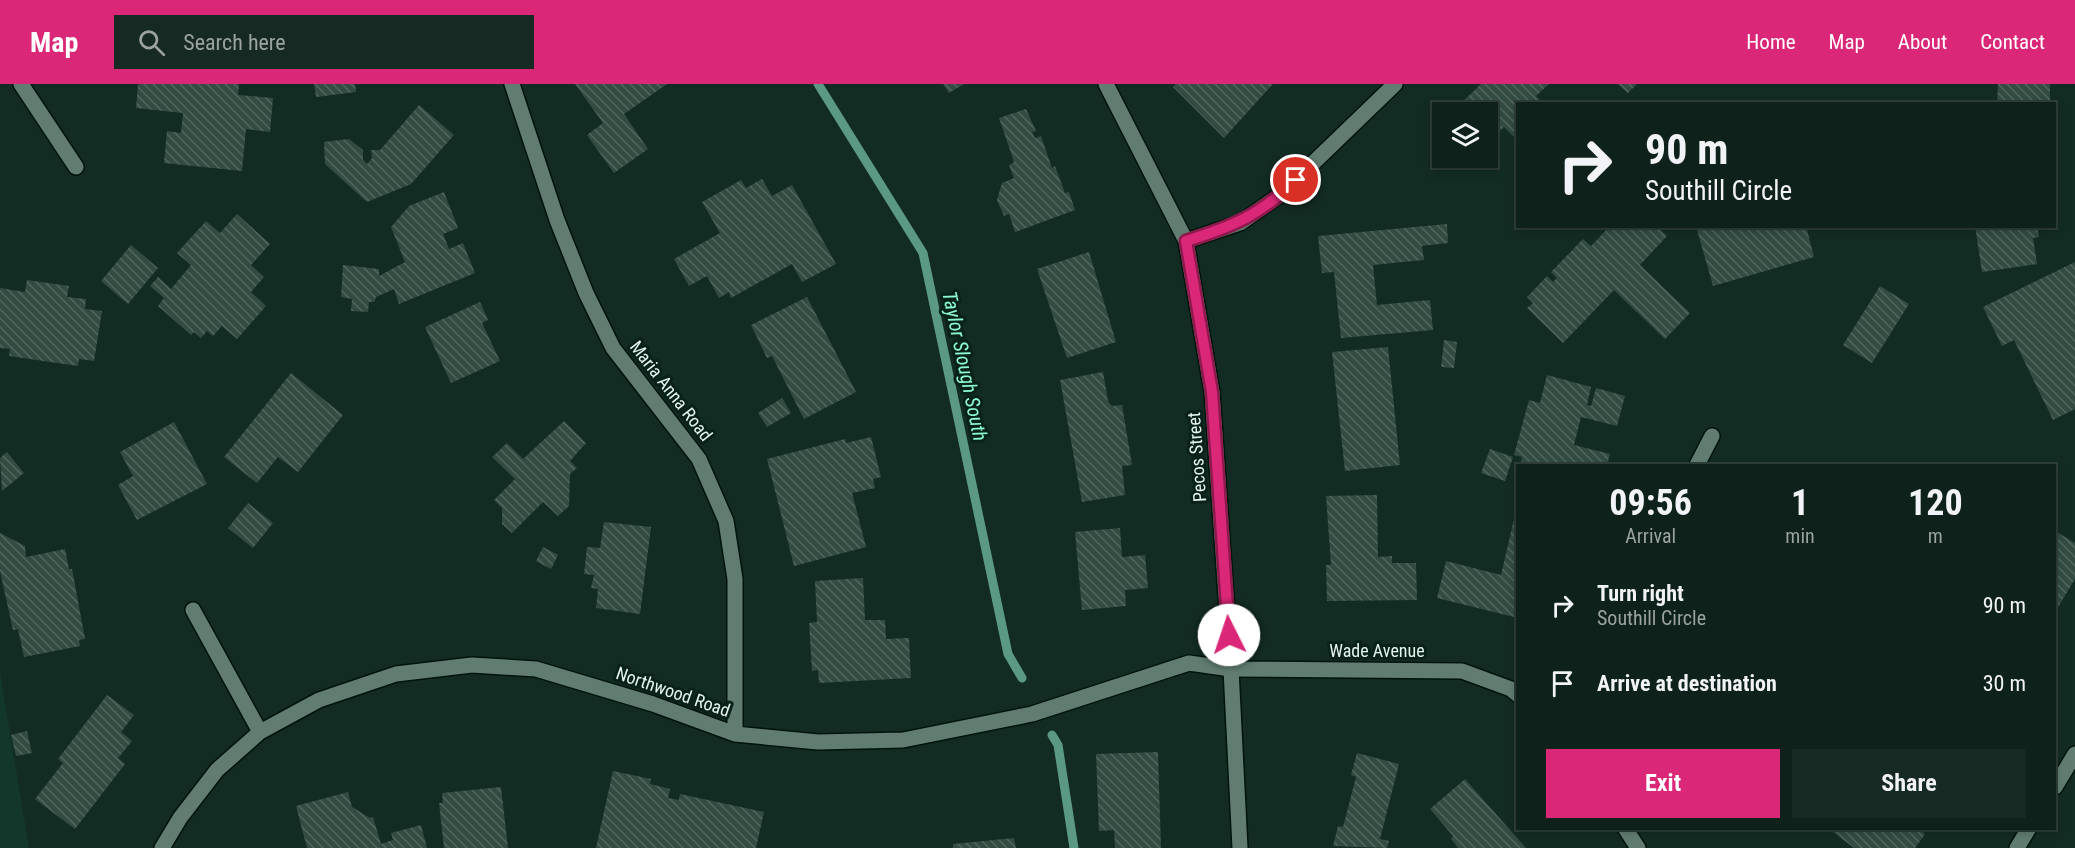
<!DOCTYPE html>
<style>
body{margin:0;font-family:"Roboto Condensed",sans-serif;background:#172923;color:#f1f3f6;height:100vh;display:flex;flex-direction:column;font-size:22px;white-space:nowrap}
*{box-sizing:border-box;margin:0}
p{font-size:20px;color:#9ba3a2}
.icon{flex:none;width:33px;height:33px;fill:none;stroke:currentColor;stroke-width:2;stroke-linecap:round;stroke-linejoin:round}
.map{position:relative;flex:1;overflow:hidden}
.side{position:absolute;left:1516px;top:380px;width:540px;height:366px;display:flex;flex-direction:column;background:#0e211a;border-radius:0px;box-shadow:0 3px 9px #0003,0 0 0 2px #2e3e39}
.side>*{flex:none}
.guide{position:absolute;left:1516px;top:18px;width:540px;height:126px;border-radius:0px;box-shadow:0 3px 9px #0003,0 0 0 2px #2e3e39;background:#0e211a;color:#f1f3f6;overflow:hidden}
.fabs{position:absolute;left:1432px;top:18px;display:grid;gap:12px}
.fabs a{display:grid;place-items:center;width:66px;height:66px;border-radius:0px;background:#0e211a;box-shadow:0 3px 9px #0003,0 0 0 2px #2e3e39;font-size:30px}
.pin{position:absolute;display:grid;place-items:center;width:51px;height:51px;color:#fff;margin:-26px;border:3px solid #fff;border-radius:50%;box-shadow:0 2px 6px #0007}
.me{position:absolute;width:66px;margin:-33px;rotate:356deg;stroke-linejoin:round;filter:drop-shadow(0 0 4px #0008)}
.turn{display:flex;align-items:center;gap:21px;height:126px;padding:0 30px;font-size:27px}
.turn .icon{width:78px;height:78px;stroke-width:2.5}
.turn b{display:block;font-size:42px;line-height:51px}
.eta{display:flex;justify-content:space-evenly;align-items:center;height:102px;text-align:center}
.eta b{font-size:36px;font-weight:700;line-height:42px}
.button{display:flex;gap:12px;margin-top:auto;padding:12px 30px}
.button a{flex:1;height:69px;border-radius:0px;background:#db2777;color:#fff;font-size:24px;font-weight:700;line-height:69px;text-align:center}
.button a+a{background:#172923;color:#f1f3f6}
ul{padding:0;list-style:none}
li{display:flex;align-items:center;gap:18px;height:78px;padding:0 30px}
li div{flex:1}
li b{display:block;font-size:22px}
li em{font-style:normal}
header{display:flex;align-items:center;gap:36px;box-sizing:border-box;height:84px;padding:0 30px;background:#db2777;color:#fff}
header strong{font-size:28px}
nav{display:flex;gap:33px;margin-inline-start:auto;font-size:21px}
.search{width:420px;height:54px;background:#172923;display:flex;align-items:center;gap:15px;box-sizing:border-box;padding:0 21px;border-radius:0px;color:#9ba3a2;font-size:22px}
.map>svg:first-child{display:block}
.built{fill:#14372b}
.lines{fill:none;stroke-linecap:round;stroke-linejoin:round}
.stream{stroke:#5b9985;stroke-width:9}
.building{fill:url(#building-back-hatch)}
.minor-casing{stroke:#00140c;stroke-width:18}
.tertiary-casing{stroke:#00140c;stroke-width:18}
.minor{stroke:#617d71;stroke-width:15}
.tertiary{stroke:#617d71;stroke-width:15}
.route-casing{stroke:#8e194d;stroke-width:15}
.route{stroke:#db2777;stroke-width:10}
.labels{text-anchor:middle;stroke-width:6;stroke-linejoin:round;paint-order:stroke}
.street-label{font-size:18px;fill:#e5f4ed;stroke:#082219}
.water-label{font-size:20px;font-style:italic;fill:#8dfcd3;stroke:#082219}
</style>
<header>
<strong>Map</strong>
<div class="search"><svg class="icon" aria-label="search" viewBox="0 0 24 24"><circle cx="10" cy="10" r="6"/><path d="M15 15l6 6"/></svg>Search here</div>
<nav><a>Home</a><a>Map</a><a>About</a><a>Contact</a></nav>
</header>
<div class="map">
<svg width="2075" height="764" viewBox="0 0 2075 764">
<defs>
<pattern id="building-back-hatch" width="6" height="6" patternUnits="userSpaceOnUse" patternTransform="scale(1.5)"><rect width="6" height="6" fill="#324c42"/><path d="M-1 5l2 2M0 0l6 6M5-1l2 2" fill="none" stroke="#50665e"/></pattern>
</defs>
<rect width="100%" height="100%" fill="#132c23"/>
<path class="built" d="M 0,588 L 29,764 L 0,764 Z"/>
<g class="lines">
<path class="stream" d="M 818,0 L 923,169 L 1008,570 L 1022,594
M 1052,651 L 1058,661 L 1074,764"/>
</g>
<path class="building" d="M 138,0 L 239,0 L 238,11 L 273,14 L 270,48 L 246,45 L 242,87 L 164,79 L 167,47 L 181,49 L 183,29 L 136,24 Z
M 314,0 L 355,0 L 356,8 L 316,13 Z
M 575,0 L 667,0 L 624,30 L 648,65 L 614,89 L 587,51 L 603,39 Z
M 943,0 L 964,0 L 949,9 Z
M 1176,0 L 1273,0 L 1224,54 L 1173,3 Z
M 1481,0 L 1549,0 L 1536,12 L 1544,20 L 1518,20 L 1518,57 L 1504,43 L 1488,59 L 1488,28 L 1452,28 Z
M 1618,0 L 1637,0 L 1628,9 Z
M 1998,0 L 2050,0 L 2050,20 L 1997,20 Z
M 419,21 L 454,51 L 411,100 L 367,118 L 325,80 L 324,58 L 349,55 L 363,66 L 363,76 L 367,80 L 372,74 L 371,66 L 380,66 Z
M 1026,25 L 1036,47 L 1032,48 L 1035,54 L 1041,52 L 1052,84 L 1055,82 L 1065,109 L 1069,108 L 1075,126 L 1015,148 L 1009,130 L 1004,132 L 997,116 L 1002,99 L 1014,94 L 1009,81 L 1014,78 L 999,34 Z
M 762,95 L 772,112 L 792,101 L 836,180 L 802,198 L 792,180 L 731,214 L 729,208 L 719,214 L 707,192 L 689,202 L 674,175 L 720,149 L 702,118 L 741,96 L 746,104 Z
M 444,108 L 458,144 L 443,150 L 449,165 L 463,159 L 475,189 L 399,220 L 394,205 L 376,213 L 374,218 L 369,218 L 368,228 L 351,227 L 352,215 L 341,213 L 343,181 L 379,185 L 379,192 L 405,178 L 391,143 L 409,122 Z
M 237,130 L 270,160 L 251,181 L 264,193 L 251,208 L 266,222 L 237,255 L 222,242 L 213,252 L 207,247 L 201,254 L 194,248 L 191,251 L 158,222 L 164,214 L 150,202 L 158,193 L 171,205 L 191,181 L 177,169 L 206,137 L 220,149 Z
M 1447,140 L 1448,159 L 1422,162 L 1424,176 L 1373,181 L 1377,221 L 1430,216 L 1433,246 L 1341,254 L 1334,188 L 1322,189 L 1318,152 Z
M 1610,142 L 1657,142 L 1667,152 L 1640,181 L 1690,229 L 1665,255 L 1614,206 L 1563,259 L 1527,224 L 1533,219 L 1527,213 L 1547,192 L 1553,198 L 1557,194 L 1551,188 L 1583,155 L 1591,162 Z
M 1696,142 L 1806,142 L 1814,173 L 1713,202 Z
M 1975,142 L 2037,142 L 2039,153 L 2033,154 L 2037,180 L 1982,188 Z
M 131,161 L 158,184 L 128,220 L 101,197 Z
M 1089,168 L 1116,258 L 1067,274 L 1037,185 Z
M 2075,178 L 2075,325 L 2053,336 L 2014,256 L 2002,262 L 1983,223 Z
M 27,196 L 69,202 L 67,213 L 86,215 L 85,225 L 102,227 L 94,277 L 79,275 L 78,282 L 9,272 L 10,265 L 0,264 L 0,204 L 25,208 Z
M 1880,202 L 1909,220 L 1872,279 L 1843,261 Z
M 807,213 L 856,308 L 804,335 L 772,272 L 767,274 L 751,241 Z
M 480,218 L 488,236 L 482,239 L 500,277 L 451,299 L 425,243 Z
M 1444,256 L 1457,258 L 1454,284 L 1441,283 Z
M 1388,263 L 1400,381 L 1345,387 L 1332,268 Z
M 1103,288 L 1108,317 L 1112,322 L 1122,321 L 1132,381 L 1122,382 L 1125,411 L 1082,418 L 1060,296 Z
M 291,289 L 343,331 L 298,388 L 278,373 L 257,399 L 224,373 Z
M 1547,291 L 1591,303 L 1587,321 L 1591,322 L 1596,304 L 1625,312 L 1617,342 L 1581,333 L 1574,361 L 1610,370 L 1607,381 L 1520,381 L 1522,373 L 1514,371 L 1529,316 L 1540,319 Z
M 782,314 L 791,329 L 767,343 L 758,329 Z
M 564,337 L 586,359 L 570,377 L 577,384 L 570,390 L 569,422 L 558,432 L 543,418 L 512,449 L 502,440 L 502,424 L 494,416 L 515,395 L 492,373 L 507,359 L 523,375 Z
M 174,338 L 207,400 L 137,436 L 118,401 L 133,392 L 120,368 Z
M 871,353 L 881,393 L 873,395 L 875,404 L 852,409 L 866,463 L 794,482 L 767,375 L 845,355 L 846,359 Z
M 1490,365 L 1513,373 L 1505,397 L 1481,389 Z
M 7,368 L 24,389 L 2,407 L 0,374 Z
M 1377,411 L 1378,473 L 1392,472 L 1392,479 L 1416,479 L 1417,516 L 1327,517 L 1326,481 L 1331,481 L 1326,412 Z
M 248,419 L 273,439 L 253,464 L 228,444 Z
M 1515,431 L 1518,432 L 1518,534 L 1437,514 L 1446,477 L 1501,491 Z
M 604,438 L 651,443 L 640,530 L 596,524 L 598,505 L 591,504 L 594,491 L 584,490 L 587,463 L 600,464 Z
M 1120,444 L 1122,473 L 1145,471 L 1148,504 L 1125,506 L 1126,522 L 1082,526 L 1075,448 Z
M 2055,447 L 2075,459 L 2075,495 L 2055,528 Z
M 0,449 L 25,462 L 26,473 L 65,465 L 69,485 L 72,485 L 85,555 L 79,556 L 80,562 L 24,573 L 18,545 L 13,546 L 0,487 Z
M 543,463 L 558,471 L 551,485 L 536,477 Z
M 863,494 L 865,536 L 885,536 L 886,555 L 909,554 L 911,594 L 819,599 L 818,586 L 812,587 L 809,539 L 817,538 L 815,497 Z
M 107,611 L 134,631 L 121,648 L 132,657 L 118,674 L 125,680 L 75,745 L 35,715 L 63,679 L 58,675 Z
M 27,647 L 32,669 L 16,672 L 11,651 Z
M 1158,668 L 1161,764 L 1115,764 L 1114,746 L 1099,747 L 1096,670 Z
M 1357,669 L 1399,680 L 1380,755 L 1389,757 L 1387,764 L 1333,762 L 1338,742 L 1343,743 L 1356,693 L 1351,691 Z
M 613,687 L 651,695 L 650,700 L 670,705 L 668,714 L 679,716 L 680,710 L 764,728 L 756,764 L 596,764 Z
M 1465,695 L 1526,764 L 1458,764 L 1451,755 L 1453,752 L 1430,725 Z
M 501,703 L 508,764 L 444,764 L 439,719 L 443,719 L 442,709 Z
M 348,708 L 352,723 L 370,734 L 373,733 L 381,760 L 393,756 L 391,749 L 421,741 L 427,764 L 307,764 L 296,722 Z
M 1828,744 L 1917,744 L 1925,750 L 1915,764 L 1854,764 Z
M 1014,754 L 1016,764 L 953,764 L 953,760 Z"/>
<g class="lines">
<g class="minor-casing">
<path id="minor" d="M 21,0 L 76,83
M 512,0 L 557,136 L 586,209 L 613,264 L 699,375 L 726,437 L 735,495 L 735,650
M 1186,157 L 1240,139 L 1280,111 L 1395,0
M 1697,381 L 1712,352
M 193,526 L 260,648
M 2055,703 L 2075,670
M 1625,744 L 1638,764
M 162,764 L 180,734 L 217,686 L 260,648 L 319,616 L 396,590 L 472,581 L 536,585 L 653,620 L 735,650 L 818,658 L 903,656 L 1032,630 L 1189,579 L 1231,585 L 1462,587 L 1511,605 L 1518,611
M 2017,764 L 2029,744"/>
</g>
<g class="tertiary-casing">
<path id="tertiary" d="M 1106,0 L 1186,157 L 1212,308 L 1231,585 L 1240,764"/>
</g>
<use href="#minor" class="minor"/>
<use href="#tertiary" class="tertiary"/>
</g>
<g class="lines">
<g class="route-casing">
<path id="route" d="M 1229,551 L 1212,308 L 1186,157 C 1234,142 1260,131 1296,96"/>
</g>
<use href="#route" class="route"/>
</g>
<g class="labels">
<g class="street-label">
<text transform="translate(671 307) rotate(52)" y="6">Maria Anna Road</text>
<text transform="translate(1197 373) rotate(-94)" y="6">Pecos Street</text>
<text x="1377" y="573">Wade Avenue</text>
<text transform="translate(673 608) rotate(19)" y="6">Northwood Road</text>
</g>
<g class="water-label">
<text transform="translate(965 282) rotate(78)" y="7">Taylor Slough South</text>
</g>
</g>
</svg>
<div class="fabs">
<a><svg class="icon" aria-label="layers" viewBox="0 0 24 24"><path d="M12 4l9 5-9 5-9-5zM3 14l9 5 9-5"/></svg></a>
</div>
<div class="pin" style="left:1296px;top:96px;background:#d93025"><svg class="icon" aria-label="arrive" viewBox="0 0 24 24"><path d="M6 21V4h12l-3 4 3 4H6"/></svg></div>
<svg class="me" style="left:1229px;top:551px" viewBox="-20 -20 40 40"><circle r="19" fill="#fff"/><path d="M0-13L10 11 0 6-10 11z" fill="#db2777"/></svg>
<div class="guide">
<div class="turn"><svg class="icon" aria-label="right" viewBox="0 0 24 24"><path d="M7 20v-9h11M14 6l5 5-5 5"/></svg><div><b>90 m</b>Southill Circle</div></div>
</div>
<section class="side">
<div class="eta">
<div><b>09:56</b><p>Arrival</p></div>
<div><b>1</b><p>min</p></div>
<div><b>120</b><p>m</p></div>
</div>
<ul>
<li><svg class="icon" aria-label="right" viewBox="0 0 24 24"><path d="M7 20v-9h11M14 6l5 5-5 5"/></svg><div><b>Turn right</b><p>Southill Circle</p></div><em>90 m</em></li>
<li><svg class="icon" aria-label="arrive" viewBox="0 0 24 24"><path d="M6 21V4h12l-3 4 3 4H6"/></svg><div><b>Arrive at destination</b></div><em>30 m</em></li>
</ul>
<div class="button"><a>Exit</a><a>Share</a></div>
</section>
</div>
